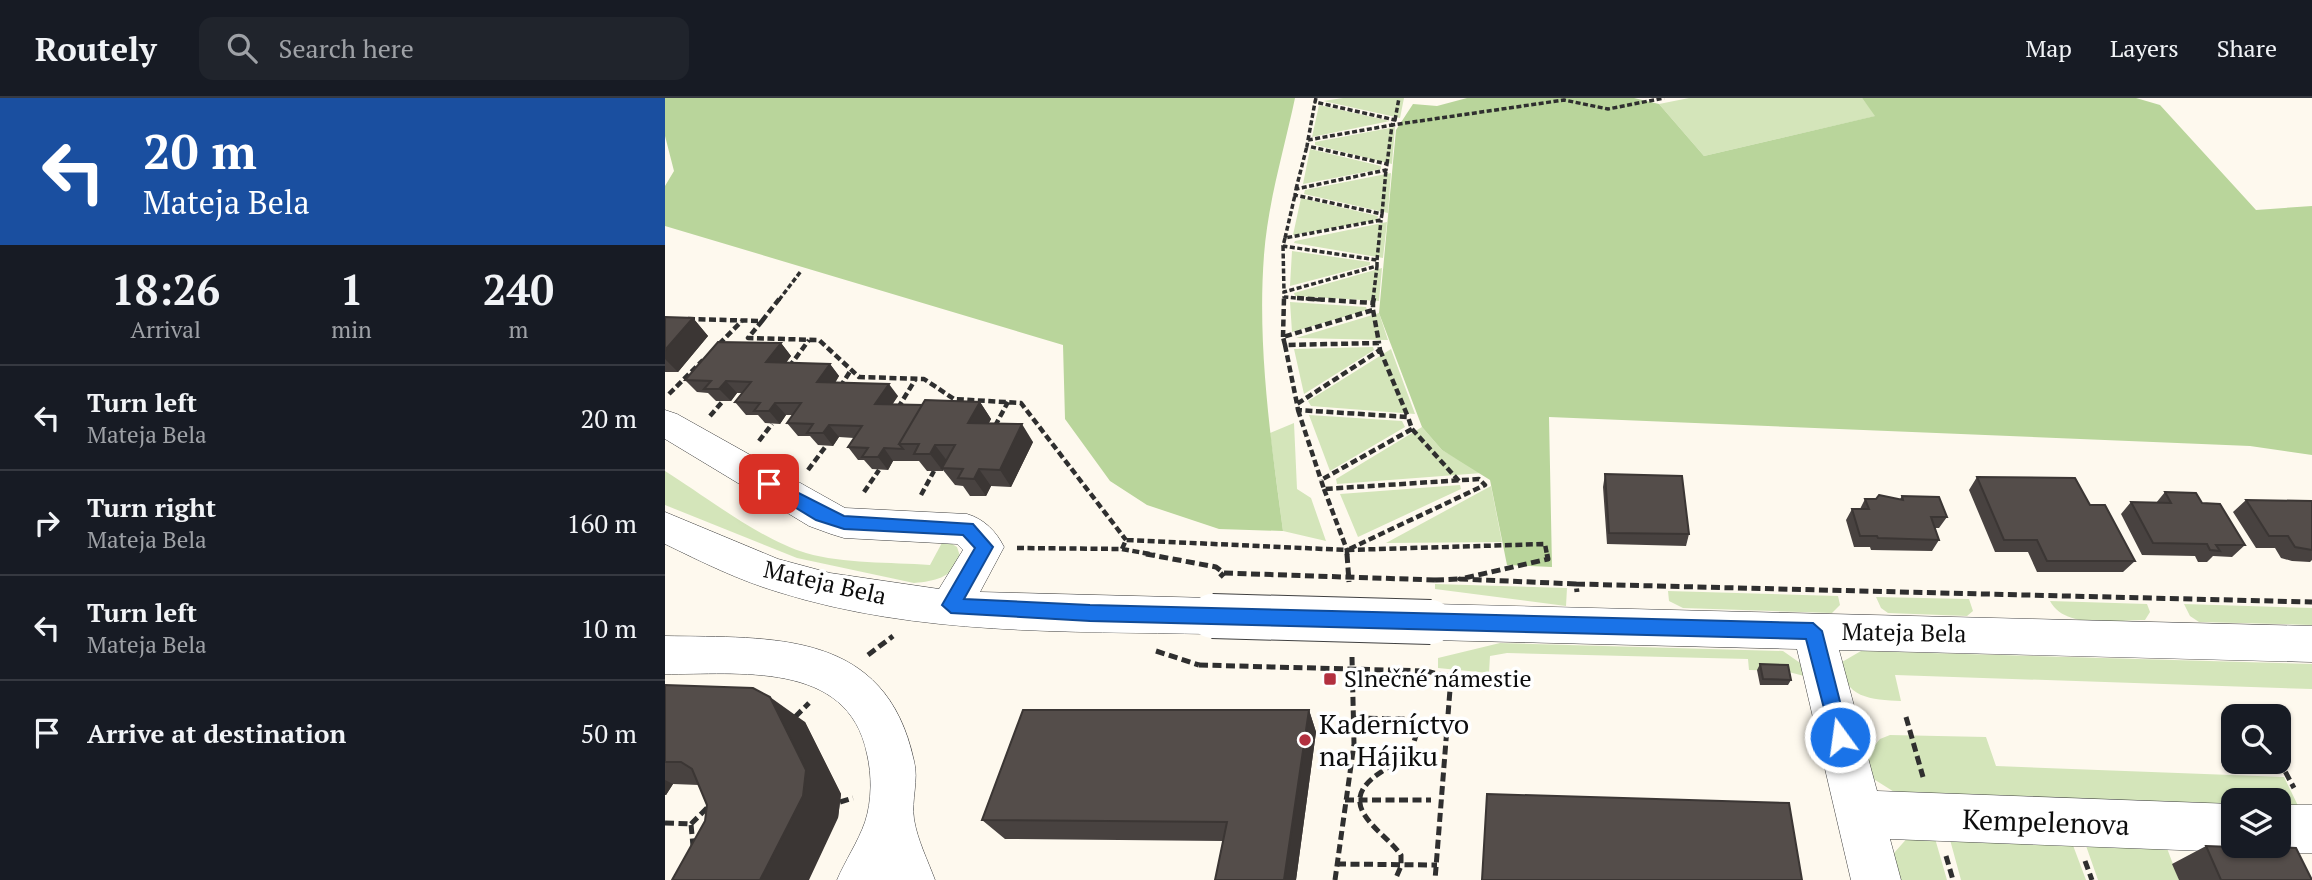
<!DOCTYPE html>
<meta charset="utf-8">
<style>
body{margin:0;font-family:"PT Serif",serif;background:#20242c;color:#f1f3f6;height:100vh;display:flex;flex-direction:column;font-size:26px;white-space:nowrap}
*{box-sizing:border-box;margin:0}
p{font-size:23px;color:#9ea1a6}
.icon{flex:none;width:38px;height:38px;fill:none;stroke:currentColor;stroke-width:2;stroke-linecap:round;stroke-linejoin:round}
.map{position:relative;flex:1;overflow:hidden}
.details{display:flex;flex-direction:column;background:#171b24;width:665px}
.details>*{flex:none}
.banner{background:#1a4fa0;color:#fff;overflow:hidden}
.tools{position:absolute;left:1556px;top:606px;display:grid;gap:14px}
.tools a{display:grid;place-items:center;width:70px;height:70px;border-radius:14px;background:#171b24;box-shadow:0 2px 5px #0004;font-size:35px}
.pin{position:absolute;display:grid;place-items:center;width:60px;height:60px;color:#fff;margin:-30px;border-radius:14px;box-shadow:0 4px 10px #0006}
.me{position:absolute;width:77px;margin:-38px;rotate:346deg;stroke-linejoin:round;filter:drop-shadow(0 0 5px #0008)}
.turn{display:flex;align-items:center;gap:24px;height:147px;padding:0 28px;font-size:32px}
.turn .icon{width:91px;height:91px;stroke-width:2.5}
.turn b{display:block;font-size:49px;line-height:60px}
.eta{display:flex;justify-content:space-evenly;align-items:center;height:119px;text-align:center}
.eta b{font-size:42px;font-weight:700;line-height:49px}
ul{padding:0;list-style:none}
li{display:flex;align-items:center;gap:21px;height:105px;padding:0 28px;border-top:2px solid #363941}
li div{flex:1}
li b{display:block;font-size:26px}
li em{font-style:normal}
header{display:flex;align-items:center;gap:42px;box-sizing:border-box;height:98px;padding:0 35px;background:#171b24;border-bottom:2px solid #363941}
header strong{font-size:33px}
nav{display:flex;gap:38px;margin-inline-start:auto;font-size:24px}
.search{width:490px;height:63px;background:#20242c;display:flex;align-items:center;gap:18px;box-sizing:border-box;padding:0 24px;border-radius:14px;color:#9ea1a6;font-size:26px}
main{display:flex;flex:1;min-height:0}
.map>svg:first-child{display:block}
.green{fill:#d4e5ba}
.forest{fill:#b9d59b}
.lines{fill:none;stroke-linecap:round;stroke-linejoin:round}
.street-casing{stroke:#404040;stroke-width:1}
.path-far2{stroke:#2f2f2f;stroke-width:3.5;stroke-dasharray:5 2.5;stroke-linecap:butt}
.path-far1{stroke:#2f2f2f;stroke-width:4.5;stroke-dasharray:7 3.5;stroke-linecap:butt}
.path{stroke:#2f2f2f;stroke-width:5;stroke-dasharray:9 4.5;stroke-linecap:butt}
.street{fill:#fff;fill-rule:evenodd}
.street-bridge-casing{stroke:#404040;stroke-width:46;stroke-linecap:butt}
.path-bridge{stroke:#2f2f2f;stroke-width:5;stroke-dasharray:9 4.5;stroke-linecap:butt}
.street-bridge{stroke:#fff;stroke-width:44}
.wall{fill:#484240}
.shaded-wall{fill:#3b3634}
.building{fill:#544d4a;stroke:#3b3634;stroke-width:2}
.route{fill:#1a73e8;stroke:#114b97;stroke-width:2}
.poi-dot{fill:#b2303f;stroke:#fff;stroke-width:2.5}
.labels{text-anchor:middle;stroke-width:7;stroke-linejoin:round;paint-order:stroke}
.street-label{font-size:24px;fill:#0d0d0d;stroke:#fff}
.poi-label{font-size:24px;fill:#0d0d0d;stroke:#fff;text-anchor:start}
.near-poi-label{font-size:28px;fill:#0d0d0d;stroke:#fff;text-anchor:start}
.near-street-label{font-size:28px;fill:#0d0d0d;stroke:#fff}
</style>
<header>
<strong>Routely</strong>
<div class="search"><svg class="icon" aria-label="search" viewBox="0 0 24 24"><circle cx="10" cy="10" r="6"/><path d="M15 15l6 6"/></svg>Search here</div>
<nav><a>Map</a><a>Layers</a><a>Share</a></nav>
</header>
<main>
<section class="details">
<div class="banner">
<div class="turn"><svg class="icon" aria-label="left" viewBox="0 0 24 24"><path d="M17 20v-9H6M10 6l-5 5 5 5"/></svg><div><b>20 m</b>Mateja Bela</div></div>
</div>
<div class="eta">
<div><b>18:26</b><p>Arrival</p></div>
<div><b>1</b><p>min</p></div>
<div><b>240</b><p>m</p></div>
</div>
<ul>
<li><svg class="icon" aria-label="left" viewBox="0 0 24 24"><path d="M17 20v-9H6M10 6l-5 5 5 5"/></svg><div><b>Turn left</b><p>Mateja Bela</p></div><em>20 m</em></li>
<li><svg class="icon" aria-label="right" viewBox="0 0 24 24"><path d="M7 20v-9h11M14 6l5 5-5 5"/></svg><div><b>Turn right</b><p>Mateja Bela</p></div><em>160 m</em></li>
<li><svg class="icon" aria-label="left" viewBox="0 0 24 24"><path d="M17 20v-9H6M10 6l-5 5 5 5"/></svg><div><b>Turn left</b><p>Mateja Bela</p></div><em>10 m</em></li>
<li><svg class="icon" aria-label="arrive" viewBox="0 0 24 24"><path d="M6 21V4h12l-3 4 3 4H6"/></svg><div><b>Arrive at destination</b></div><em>50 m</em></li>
</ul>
</section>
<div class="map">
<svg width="1647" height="782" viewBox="0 0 1647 782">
<rect width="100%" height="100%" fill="#fef9ee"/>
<path class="green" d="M 678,0 L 739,0 L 735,20 L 658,3 Z
M 1024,0 L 1197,0 L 1211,18 L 1039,58 L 994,6 Z
M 654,7 L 725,23 L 647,39 Z
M 730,29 L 727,66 L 650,47 L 650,44 Z
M 645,51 L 716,68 L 716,71 L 638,86 Z
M 726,75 L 723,115 L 639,96 L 640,92 Z
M 636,100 L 713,118 L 712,122 L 628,137 Z
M 722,124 L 718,160 L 629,145 L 630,143 Z
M 627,153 L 705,164 L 705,167 L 625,188 Z
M 717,170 L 714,203 L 630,198 L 629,195 Z
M 625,204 L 701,209 L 702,212 L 627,234 Z
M 714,215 L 723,242 L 631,240 Z
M 708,249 L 709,252 L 639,296 L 629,251 Z
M 726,251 L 750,316 L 646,308 L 643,303 Z
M 644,317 L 737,323 L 740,329 L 665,373 Z
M 629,325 L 632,391 L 646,400 L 661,443 L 618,433 L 605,335 Z
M 757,329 L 777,352 L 817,375 L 672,386 L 671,381 Z
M 0,373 C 40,398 96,442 141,455 C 179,466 225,464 265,467 L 279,441 L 292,449 L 296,461 C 284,480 271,483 249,485 L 132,460 L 0,407 Z
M 795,387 L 796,391 L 693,439 L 675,396 Z
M 826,388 L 837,444 L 721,445 Z
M 770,486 L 902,490 L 901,508 L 770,491 Z
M 1003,493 L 1173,498 L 1175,507 L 1167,515 L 1018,510 L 1004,503 Z
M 1211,499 L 1304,501 L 1308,513 L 1302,518 L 1223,515 L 1216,510 Z
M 1385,503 L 1482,506 L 1485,514 L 1480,522 C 1452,522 1400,532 1385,503 Z
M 1519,506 L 1647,510 L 1647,527 L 1534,524 L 1525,518 Z
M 835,545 L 1118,553 L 1138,567 L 1143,579 L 1120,573 L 1084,572 L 1083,561 L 842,555 L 825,558 L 824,575 L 773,570 L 773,560 Z
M 1196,553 L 1647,566 L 1647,591 L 1230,577 L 1236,603 C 1207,602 1177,600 1177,564 Z
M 1225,637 L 1321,639 L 1331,668 L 1619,679 L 1638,718 L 1614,717 L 1614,702 L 1568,702 L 1568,715 L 1242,702 L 1207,680 L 1200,658 L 1215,641 Z
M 1245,737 L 1269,737 L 1282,782 L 1230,782 L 1229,755 Z
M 1284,738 L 1406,742 L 1421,782 L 1296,782 Z
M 1419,742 L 1500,745 L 1514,782 L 1433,782 Z"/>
<path class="forest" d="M 0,0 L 630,0 C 619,52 603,104 599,157 C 592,248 606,343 618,433 L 554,431 L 482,407 L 445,383 L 400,321 L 398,247 L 0,128 L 0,88 L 9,73 L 0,38 Z
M 802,0 L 969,0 L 994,6 L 1039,58 L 1210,18 L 1197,0 L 1471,0 L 1495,7 L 1591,112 L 1647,108 L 1647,357 L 1585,348 L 884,319 L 887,469 L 842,467 L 825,382 L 777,352 L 757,329 L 714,215 L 731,32 L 748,6 L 772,8 Z"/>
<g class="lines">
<g class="street-casing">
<path id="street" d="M 0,312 L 12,316 L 180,410 L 302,416 C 319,421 331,433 339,449 L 315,494 L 547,500 L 561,505 L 567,518 L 561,531 L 547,536 C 402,533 253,538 113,494 C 73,482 37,464 0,446 L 0,414 L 113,461 L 165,475 L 274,491 L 298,452 L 292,446 L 179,440 L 166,436 L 144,428 L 0,341 Z
M 766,506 L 1647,528 L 1647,564 L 1174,552 L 1212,693 L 1568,706 L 1568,747 L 1584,747 L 1568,754 L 1225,741 L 1236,782 L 1186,782 L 1132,551 L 766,542 L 751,537 L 745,524 L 751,511 Z
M 0,538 C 108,540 221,531 249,663 C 254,682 246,702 249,721 C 252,741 263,763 270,782 L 172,782 C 180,763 193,744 200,724 C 207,703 207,677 202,656 C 183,561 72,577 0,576 Z
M 1614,707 L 1647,707 L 1647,755 L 1614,755 L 1597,748 L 1614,747 Z"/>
</g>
<path class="path-far2" d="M 651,0 L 650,4 L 730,22 L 727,27 L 643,42 L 642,48 L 722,66 L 721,72 L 631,91 L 630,97 L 717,116 L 716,122 L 620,140 L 618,148 L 712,162 L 712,168 L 619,194 L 619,199 L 658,202
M 730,22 L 734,0
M 643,42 L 650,4
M 722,66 L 727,27 L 899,2 L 943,11 L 999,0
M 631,91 L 642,48
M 717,116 L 721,72
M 620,140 L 630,97
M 618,148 L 619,194
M 712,162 L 716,122
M 114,202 L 136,173
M 708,202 L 712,168"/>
<path class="path-far1" d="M 632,200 L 708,205 L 708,212 L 618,239 L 620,247 L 714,245 L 715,252 L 632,306 L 633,312 L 743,319 L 747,331 L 656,382 L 659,391 L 814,381 L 820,387 L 682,452 L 880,446 L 882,457
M 708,205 L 709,200
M 708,212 L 714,245
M 23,221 L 97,223 L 83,240 L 154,242 L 194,279 L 259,281 L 289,301 L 356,305 L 461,442
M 97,223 L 115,200
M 618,239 L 619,200
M 54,246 L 77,223
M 620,247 L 632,306
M 715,252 L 743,319
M 124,269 L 144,242
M 175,289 L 186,272
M 4,296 L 38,262
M 233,310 L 250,282
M 633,312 L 656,382
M 45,318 L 58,303
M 330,328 L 343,304
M 747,331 L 794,383
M 94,343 L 107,326
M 143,372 L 161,348
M 659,391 L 682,452
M 199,394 L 214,372
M 256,397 L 269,373
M 352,450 L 457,451 L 461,442 L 682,452 L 682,457
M 457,451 L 490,457"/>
<path class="path" d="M 481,456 L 551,469 L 559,475 L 555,479
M 682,456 L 684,484
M 882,456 L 883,461 L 795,481 L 911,486 L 912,494
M 770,482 L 795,481
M 911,486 L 1647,504
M 491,553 L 534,567
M 203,557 L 228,538
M 761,573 L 786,579 L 770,782
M 130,619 L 144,605
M 1241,619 L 1258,679
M 690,620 L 742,621 L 751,637 C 749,644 747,652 742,657 C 725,671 681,686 699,716 C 709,732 725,742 736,757 L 736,768 L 730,782
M 1614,662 L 1629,690
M 680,702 L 766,702
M 175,704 L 188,700
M 0,725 L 26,726 L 28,748
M 26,726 L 45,707
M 1281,758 L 1288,782
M 1420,763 L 1427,782
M 672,766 L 772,767
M 670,782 L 689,646 L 687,559"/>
<use href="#street" class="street"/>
<g class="street-bridge-casing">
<path id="street-bridge" d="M 547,518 L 766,524"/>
</g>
<path class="path-bridge" d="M 559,475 L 770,482
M 534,567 L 761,573"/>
<use href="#street-bridge" class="street-bridge"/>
</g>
<path class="wall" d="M 0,219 L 28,220 L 43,238 L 13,274 L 0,274 Z
M 116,245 L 126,258 L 121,265 L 165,266 L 174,278 L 170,285 L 233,298 L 227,306 L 257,307 L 315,304 L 326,321 L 324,325 L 368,344 L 346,389 L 326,388 L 321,398 L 305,398 L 298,388 L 290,387 L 278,372 L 278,373 L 262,373 L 254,363 L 228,363 L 223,372 L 207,371 L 199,362 L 193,362 L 183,349 L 189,340 L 174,339 L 168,348 L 153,347 L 145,338 L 133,338 L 122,325 L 128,317 L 121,317 L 115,326 L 100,325 L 93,317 L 81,317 L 70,304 L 77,295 L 72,295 L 66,303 L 51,303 L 43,295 L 32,294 L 20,282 Z
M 940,376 L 1024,436 L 1021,448 L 942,446 L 938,389 Z
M 1312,379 L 1425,407 L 1470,463 L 1458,474 L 1372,474 L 1363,454 L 1330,454 L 1304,392 Z
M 1500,394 L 1537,405 L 1580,447 L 1567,459 L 1548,458 L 1542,464 L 1533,464 L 1530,458 L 1477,457 L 1456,416 L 1466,404 L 1491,405 Z
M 1237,398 L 1282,419 L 1274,430 L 1270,430 L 1274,442 L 1267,453 L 1206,452 L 1205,449 L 1189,449 L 1181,422 L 1187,411 L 1195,411 L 1200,401 L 1235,401 Z
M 1581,402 L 1647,403 L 1647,462 L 1645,464 L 1627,463 L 1616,460 L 1610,450 L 1591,450 L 1568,414 Z
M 1095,566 L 1126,582 L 1123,587 L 1095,587 L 1092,572 Z
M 0,587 L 140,624 L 176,696 L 173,720 L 40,723 L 42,707 L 34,687 L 8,686 L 1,697 L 0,697 Z
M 644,612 L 651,634 L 631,782 L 550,782 L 558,743 L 340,741 L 317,722 Z
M 1541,748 L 1568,753 L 1596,754 L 1605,749 L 1647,782 L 1514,782 L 1507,766 Z"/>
<path class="shaded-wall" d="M 28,220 L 43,238 L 13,274 L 0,261 L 0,252 Z
M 116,245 L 126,258 L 111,277 L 101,264 Z
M 165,266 L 174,278 L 162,297 L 152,284 Z
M 61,283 L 72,295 L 66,303 L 54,291 Z
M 224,286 L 233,298 L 220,318 L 210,306 Z
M 315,304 L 326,321 L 314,342 L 303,325 Z
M 110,305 L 121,317 L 115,326 L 104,313 Z
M 357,326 L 368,344 L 346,389 L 335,372 Z
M 164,327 L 174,339 L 168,348 L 158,335 Z
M 270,347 L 283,364 L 277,370 L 278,372 L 278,373 L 265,356 Z
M 219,350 L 228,363 L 223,372 L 213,359 Z
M 314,371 L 326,388 L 321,398 L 309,381 Z
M 105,599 L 140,624 L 176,696 L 173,720 L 144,782 L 95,782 Z
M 644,612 L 651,634 L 631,782 L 619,782 Z
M 0,682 L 8,686 L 1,697 L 0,696 Z"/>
<path class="building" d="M 0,219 L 28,220 L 0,252 Z
M 53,244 L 116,245 L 101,264 L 165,266 L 152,284 L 224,286 L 210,306 L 257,307 L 234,346 L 238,351 L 219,350 L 213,359 L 197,359 L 203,350 L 183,349 L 197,328 L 164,327 L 158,335 L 142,335 L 148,326 L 122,325 L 136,305 L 110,305 L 104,313 L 89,313 L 95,305 L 70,304 L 86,284 L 61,283 L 54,291 L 39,291 L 46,283 L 20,282 Z
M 260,302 L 315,304 L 303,325 L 357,326 L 335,372 L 314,371 L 309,381 L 293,380 L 298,371 L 277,370 L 290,347 L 270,347 L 265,356 L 249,356 L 254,346 L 234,346 Z
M 940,376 L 1017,378 L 1024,436 L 944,435 Z
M 1312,379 L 1410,380 L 1425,407 L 1440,407 L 1470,463 L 1382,463 L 1372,442 L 1339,442 Z
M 1500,394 L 1531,395 L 1537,405 L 1555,406 L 1580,447 L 1551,447 L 1555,453 L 1545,452 L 1542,446 L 1488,445 L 1466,404 L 1506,405 Z
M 1214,397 L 1238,402 L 1237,398 L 1274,399 L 1282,419 L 1266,419 L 1274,442 L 1213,440 L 1212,438 L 1195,438 L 1187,411 L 1204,411 L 1200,401 L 1211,401 Z
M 1581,402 L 1647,403 L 1647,452 L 1630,449 L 1623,438 L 1604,438 Z
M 1095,566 L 1123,567 L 1126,582 L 1098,581 Z
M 0,587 L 88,590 L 105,599 L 141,672 L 138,698 L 95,782 L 7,782 L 40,723 L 42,707 L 27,671 L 16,664 L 0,664 Z
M 358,612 L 644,612 L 619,782 L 550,782 L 562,724 L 317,722 Z
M 822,696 L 1124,705 L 1137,782 L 817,782 Z
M 1541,748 L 1566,749 L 1568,753 L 1608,754 L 1605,749 L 1631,750 L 1647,782 L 1556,782 Z"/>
<path class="route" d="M 104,380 L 179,418 L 308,426 L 328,449 L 299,501 L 425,507 L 1148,525 L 1157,533 L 1184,639 L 1182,645 L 1175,648 L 1168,645 L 1141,541 L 425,523 L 286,515 L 277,507 L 310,450 L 298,437 L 179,431 L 151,422 L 98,390 L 96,386 Z"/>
<g class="poi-dot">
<rect x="658" y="574" width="14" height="14" rx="3.5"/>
<circle cx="640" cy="642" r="7"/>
</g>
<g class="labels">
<g class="street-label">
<text transform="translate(160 485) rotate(13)" y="8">Mateja Bela</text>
<text transform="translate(1239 535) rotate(1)" y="8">Mateja Bela</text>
</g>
<g class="poi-label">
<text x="679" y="589">Slnečné námestie</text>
</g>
<g class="near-poi-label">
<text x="654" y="636">Kaderníctvo<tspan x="654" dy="32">na Hájiku</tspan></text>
</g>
<g class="near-street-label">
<text transform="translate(1381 724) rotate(2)" y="10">Kempelenova</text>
</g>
</g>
</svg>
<div class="tools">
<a><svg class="icon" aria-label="search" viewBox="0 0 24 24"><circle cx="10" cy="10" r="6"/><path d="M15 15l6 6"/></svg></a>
<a><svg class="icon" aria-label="layers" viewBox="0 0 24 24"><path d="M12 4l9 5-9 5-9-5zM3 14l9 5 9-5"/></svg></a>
</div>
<div class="pin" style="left:104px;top:386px;background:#d93025"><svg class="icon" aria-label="arrive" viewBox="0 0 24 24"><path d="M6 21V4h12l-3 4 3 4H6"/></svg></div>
<svg class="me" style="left:1175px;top:639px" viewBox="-20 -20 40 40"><circle r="17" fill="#1a73e8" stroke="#fff" stroke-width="3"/><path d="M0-11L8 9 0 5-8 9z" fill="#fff"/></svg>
</div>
</main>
